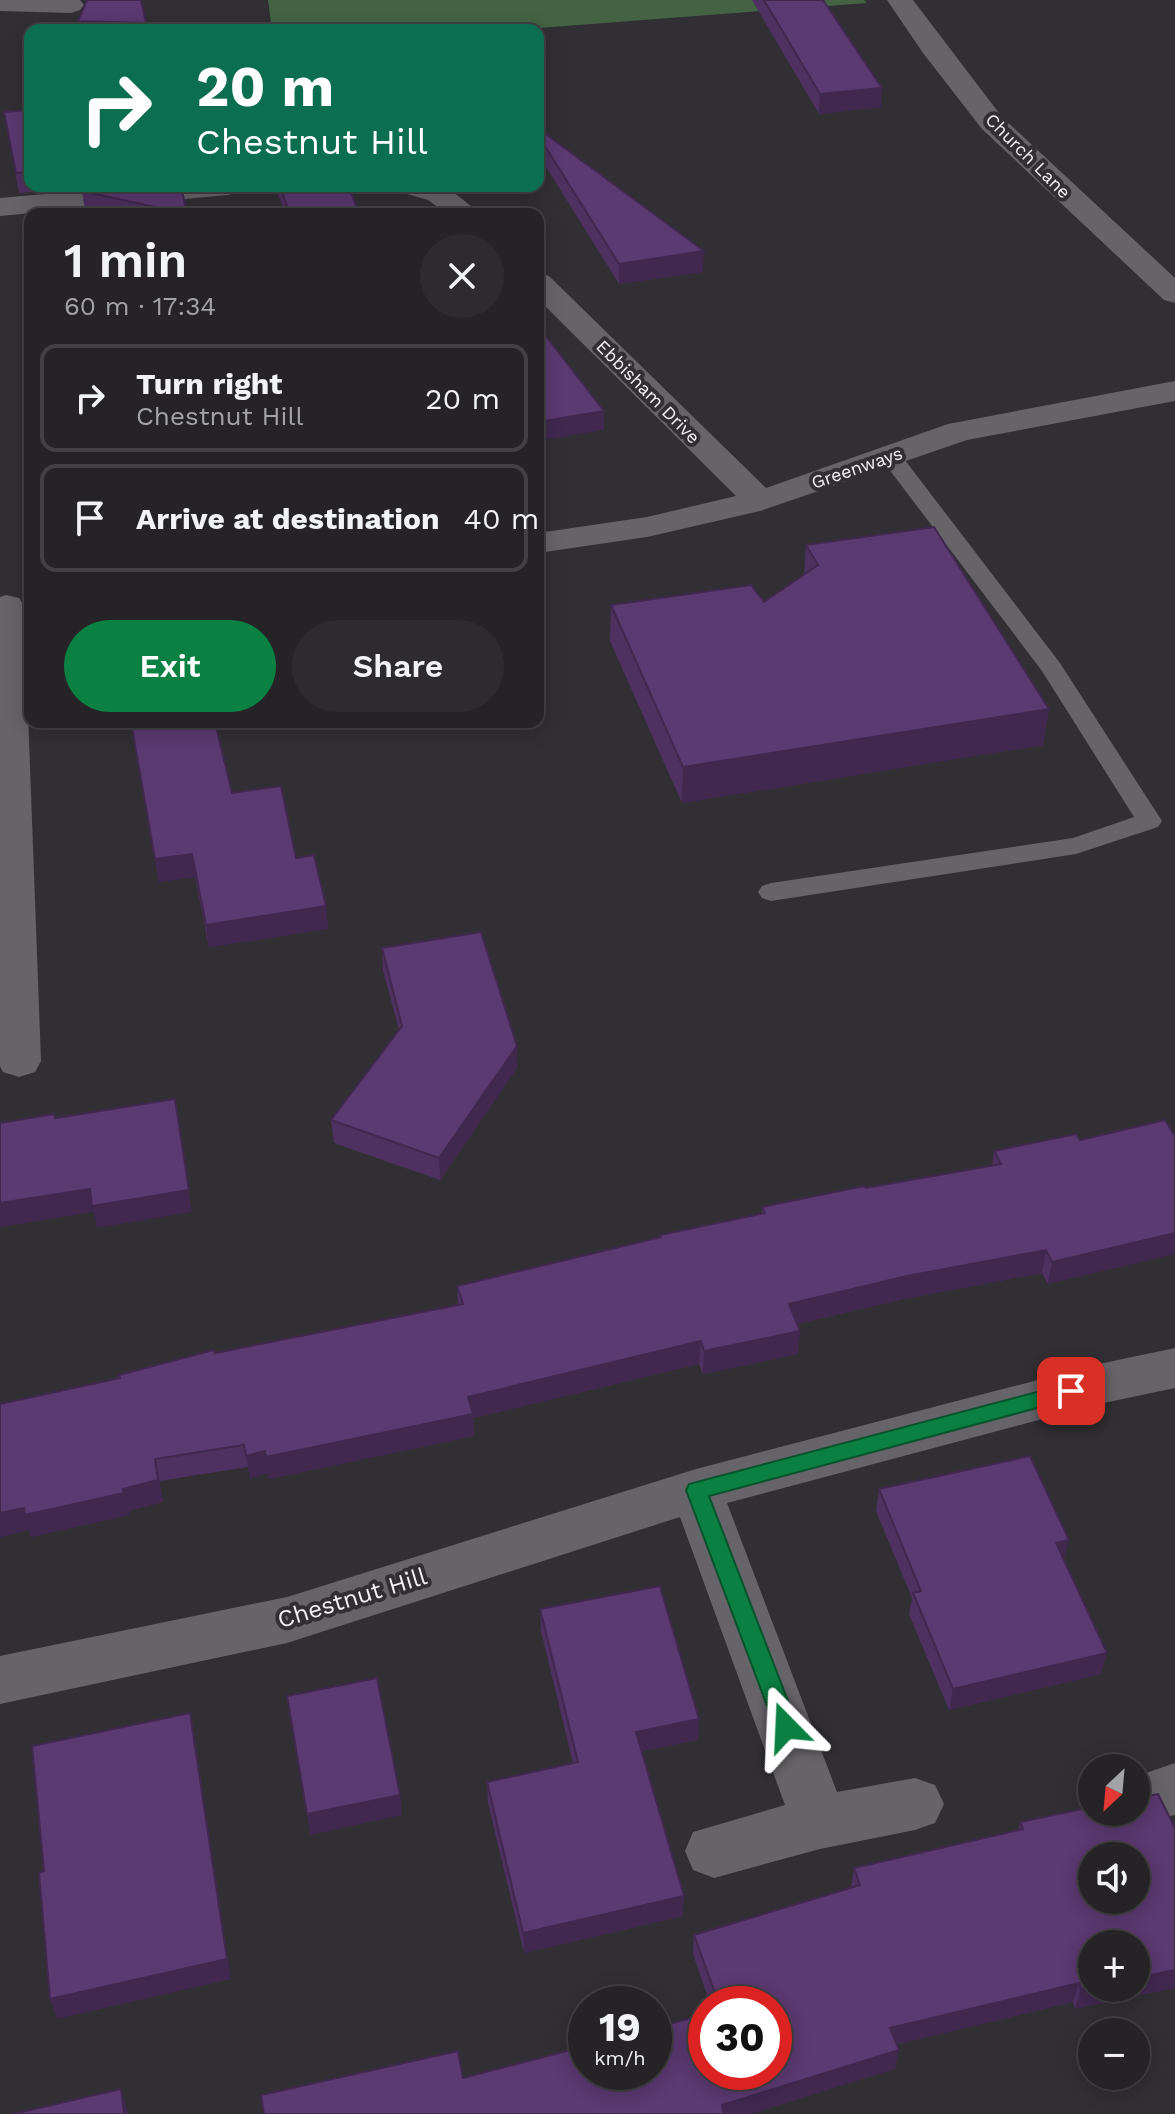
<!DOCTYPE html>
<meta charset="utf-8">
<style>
body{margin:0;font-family:"Work Sans",sans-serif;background:#2d2b2e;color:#f1f3f6;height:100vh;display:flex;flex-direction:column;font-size:30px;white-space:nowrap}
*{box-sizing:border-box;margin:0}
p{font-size:26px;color:#a3a4a7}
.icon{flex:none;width:44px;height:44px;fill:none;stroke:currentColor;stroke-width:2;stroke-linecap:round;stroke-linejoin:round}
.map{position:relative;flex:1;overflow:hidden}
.drawer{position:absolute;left:24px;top:208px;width:520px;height:520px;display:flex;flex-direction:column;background:#252326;border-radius:16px;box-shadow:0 4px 20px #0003,0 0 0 2px #424043}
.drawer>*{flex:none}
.hud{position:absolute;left:24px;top:24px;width:520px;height:168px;border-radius:16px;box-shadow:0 4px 20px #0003,0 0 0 2px #424043;background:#0b6e4f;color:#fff;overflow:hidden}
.needle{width:52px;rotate:206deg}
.tools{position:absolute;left:1078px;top:1754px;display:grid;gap:16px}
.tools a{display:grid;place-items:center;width:72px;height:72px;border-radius:50%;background:#252326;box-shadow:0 4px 20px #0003,0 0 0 2px #424043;font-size:40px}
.speed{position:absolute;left:568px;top:1986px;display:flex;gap:16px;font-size:40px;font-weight:700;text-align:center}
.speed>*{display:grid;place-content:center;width:104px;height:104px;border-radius:50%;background:#252326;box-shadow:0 4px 20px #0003,0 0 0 2px #424043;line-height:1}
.speed small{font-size:20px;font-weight:400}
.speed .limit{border:12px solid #d22;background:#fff;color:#111}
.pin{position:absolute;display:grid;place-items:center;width:68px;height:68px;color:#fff;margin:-34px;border-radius:16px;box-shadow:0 4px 12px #0006}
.me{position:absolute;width:88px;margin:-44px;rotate:339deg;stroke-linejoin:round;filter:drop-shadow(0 0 6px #0008)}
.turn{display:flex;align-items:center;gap:28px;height:168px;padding:0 40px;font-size:36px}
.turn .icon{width:104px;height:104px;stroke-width:2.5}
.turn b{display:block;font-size:56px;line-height:68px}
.round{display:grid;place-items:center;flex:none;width:84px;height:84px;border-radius:42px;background:#2d2b2e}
.head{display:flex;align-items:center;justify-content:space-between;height:136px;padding:0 40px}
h1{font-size:48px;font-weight:600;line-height:60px}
.primary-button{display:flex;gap:16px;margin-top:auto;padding:16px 40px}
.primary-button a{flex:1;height:92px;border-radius:48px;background:#0b8043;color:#fff;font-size:32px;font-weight:600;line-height:92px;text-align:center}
.primary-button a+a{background:#2d2b2e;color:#f1f3f6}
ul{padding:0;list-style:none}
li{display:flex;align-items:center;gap:24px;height:108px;margin:0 16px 12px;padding:0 24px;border:4px solid #424043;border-radius:16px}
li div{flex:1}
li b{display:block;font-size:30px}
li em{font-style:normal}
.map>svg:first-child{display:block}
.green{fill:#436343}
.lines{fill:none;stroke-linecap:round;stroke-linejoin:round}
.service{fill:#676469;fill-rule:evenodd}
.minor{fill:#676469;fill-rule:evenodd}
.wall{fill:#4e3161}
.shaded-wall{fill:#40284f}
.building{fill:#5b3971;stroke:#40284f;stroke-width:2;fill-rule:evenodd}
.route{fill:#0b8043;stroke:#07532c;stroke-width:2}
.labels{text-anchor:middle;stroke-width:8;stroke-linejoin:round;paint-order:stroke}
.far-street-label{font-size:18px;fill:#f4f2f5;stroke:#312f33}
.near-street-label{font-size:24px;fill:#f4f2f5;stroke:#312f33}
</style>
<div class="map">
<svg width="1175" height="2114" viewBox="0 0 1175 2114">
<rect width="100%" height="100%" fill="#312f33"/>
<path class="green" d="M 268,0 L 864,0 L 867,3 L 513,30 L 272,30 Z"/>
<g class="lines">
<path class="service" d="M 890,450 L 898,451 L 1060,663 L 1162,821 L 1158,827 L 1076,854 L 771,901 L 762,898 L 758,892 L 762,886 L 771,883 L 1073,838 L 1134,817 L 1042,671 L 879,456 Z"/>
<path class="minor" d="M 0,0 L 80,0 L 84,5 L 80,10 L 71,13 L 0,11 Z
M 887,0 L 913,0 L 1002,117 L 1175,278 L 1175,303 L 1164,300 L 982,129 L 923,53 Z
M 134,186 L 242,186 L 238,192 L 228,195 L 0,216 L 0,198 Z
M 396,186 L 448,188 L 481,214 L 447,214 L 428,200 L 400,192 Z
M 538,273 L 549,276 L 766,488 L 948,424 L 1175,381 L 1175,401 L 967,440 L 760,511 L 647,537 L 538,553 L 538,533 L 647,517 L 736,496 L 538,299 Z
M 6,595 L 19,598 L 24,606 L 41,1061 L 35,1072 L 19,1077 L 3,1072 L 0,1066 L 0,597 Z
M 1175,1348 L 1175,1388 L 1099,1404 L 727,1503 L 837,1792 L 915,1778 L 935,1785 L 944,1804 L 935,1823 L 915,1830 L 820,1849 L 714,1878 L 693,1870 L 685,1851 L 693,1832 L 785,1805 L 680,1517 L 287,1643 L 0,1704 L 0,1656 L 287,1597 L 696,1469 L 1099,1364 Z
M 1175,1763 L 1175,1815 L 1166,1817 L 1146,1809 L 1138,1791 L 1146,1773 Z"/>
</g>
<path class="wall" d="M 752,0 L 823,0 L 881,107 L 819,114 Z
M 78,21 L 146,23 L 147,30 L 80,30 Z
M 30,110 L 30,186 L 100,186 L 19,193 L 4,112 Z
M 538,130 L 703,272 L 619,284 L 538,154 Z
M 275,186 L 348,186 L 360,214 L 285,214 Z
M 82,191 L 187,214 L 98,214 L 85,211 Z
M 806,545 L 1049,709 L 1043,745 L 682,803 L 610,641 L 611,605 L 764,602 L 804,575 Z
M 131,722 L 232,793 L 296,858 L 326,906 L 328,929 L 209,947 L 195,877 L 159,882 Z
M 382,948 L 517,1068 L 440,1180 L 334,1143 L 331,1120 L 399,1030 L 383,970 Z
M 1080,1140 L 1048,1284 L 1042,1273 L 904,1299 L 797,1324 L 800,1331 L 798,1354 L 703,1374 L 699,1364 L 473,1418 L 474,1436 L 269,1479 L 268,1473 L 250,1478 L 248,1467 L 159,1481 L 163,1502 L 128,1511 L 129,1515 L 31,1537 L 29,1530 L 0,1537 L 0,1404 L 120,1378 L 215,1353 L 458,1305 L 457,1286 L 660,1237 L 660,1235 L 762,1214 L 762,1207 L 992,1166 L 994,1151 Z
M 879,1489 L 1064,1561 L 1101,1674 L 949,1710 L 909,1614 L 912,1598 L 876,1511 Z
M 540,1609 L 698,1740 L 642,1751 L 683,1916 L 524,1953 L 488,1803 L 487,1782 L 573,1763 L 541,1631 Z
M 1158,1794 L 1075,2009 L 1073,2002 L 897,2044 L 895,2069 L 463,2078 L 774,2004 L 710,2004 L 693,1954 L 694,1935 L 851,1888 L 854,1868 L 1018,1830 L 1020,1822 Z"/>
<path class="shaded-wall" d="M 882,88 L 881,107 L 819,114 L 820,94 Z
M 704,251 L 703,272 L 619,284 L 619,264 Z
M 604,411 L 604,430 L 538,441 L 538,422 Z
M 1049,709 L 1043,745 L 682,803 L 683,767 Z
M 192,854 L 195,877 L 159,882 L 155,859 Z
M 326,906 L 328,929 L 209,947 L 206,925 Z
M 517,1046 L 517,1068 L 440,1180 L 439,1158 Z
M 175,1099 L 192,1212 L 97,1228 L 94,1212 L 0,1227 L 0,1203 Z
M 1175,1233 L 1175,1254 L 1048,1284 L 1052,1262 Z
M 1046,1250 L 1042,1273 L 904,1299 L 787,1326 L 789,1304 L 907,1276 Z
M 800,1331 L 798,1354 L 703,1374 L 704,1351 Z
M 701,1341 L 699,1364 L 473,1418 L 474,1436 L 269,1479 L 266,1457 L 468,1397 Z
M 265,1451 L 268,1473 L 250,1478 L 246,1456 Z
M 155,1459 L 163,1502 L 128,1511 L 129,1515 L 31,1537 L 29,1530 L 0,1537 L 0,1513 L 123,1489 Z
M 1069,1540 L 1063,1562 L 1056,1543 Z
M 1107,1653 L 1101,1674 L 949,1710 L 953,1689 Z
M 190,1713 L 194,1734 L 231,1979 L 57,2019 L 50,1999 Z
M 699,1719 L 698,1740 L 636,1752 L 636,1732 Z
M 400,1795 L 402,1815 L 310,1835 L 307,1814 Z
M 684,1896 L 683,1916 L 524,1953 L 523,1933 Z
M 1175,1970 L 1175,1988 L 1075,2009 L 1081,1989 L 1092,1987 L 1136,1988 L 1136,1978 Z
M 1079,1983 L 1073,2002 L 886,2047 L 890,2028 Z
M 899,2050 L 895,2069 L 751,2114 L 721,2114 L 722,2105 Z
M 121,2089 L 127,2108 L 128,2114 L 124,2114 Z"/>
<path class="building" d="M 87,0 L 141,0 L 146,23 L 78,21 Z
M 764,0 L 823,0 L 882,88 L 820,94 Z
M 30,110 L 30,172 L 16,173 L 4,112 Z
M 539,129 L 704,251 L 619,264 L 538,135 Z
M 139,186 L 181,186 L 187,214 L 82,191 Z
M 280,186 L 348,186 L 360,214 L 290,214 Z
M 545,335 L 604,411 L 538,422 L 538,336 Z
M 934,527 L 1049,709 L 683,767 L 611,605 L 751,585 L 764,602 L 818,565 L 806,545 Z
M 131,722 L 215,722 L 232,793 L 281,786 L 296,858 L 314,855 L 326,906 L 206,925 L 192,854 L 155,859 Z
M 481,932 L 517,1046 L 439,1158 L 331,1120 L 402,1026 L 382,948 Z
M 175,1099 L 189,1190 L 92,1206 L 90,1189 L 0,1203 L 0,1123 L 54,1114 L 55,1118 Z
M 1165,1120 L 1175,1136 L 1175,1233 L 1052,1262 L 1046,1250 L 907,1276 L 789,1304 L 800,1331 L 704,1351 L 701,1341 L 468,1397 L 473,1414 L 266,1457 L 265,1451 L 246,1456 L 244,1445 L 155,1459 L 158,1480 L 123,1489 L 124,1493 L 25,1515 L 24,1508 L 0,1513 L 0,1404 L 120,1378 L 119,1375 L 214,1350 L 215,1353 L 463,1304 L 457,1286 L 661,1237 L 660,1235 L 765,1213 L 762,1207 L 864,1186 L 866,1188 L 1001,1164 L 994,1151 L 1076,1134 L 1080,1140 Z
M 1030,1456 L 1069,1540 L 1056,1543 L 1107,1653 L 953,1689 L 913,1593 L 921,1591 L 879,1489 Z
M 660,1586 L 699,1719 L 636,1732 L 684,1896 L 523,1933 L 487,1782 L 578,1762 L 540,1609 Z
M 377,1678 L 400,1795 L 307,1814 L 287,1696 Z
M 190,1713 L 227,1959 L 50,1999 L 39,1873 L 44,1871 L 32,1746 Z
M 1158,1794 L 1175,1828 L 1175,1970 L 1136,1978 L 1136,1944 L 1092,1944 L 1092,1987 L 1081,1989 L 1079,1983 L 890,2028 L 899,2050 L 722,2105 L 724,2114 L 264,2114 L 261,2095 L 458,2051 L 463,2078 L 586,2046 L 586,2072 L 654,2072 L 654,2028 L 706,2014 L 706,2072 L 774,2072 L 774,2004 L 719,2004 L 694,1935 L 860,1885 L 854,1868 L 1023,1829 L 1020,1822 L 1092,1807 L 1092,1812 L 1136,1812 L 1136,1798 ZM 1092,1856 L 1136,1856 L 1136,1900 L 1092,1900 Z
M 121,2089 L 124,2114 L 13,2114 Z"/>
<path class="route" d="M 1071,1383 L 1078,1386 L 1081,1391 L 1078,1397 L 709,1496 L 798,1727 L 794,1735 L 786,1738 L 778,1735 L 686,1490 L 689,1484 Z"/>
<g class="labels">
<g class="far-street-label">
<text transform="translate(1028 156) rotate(45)" y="6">Church Lane</text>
<text transform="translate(648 392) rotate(45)" y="6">Ebbisham Drive</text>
<text transform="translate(857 468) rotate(-19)" y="6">Greenways</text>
</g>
<g class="near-street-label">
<text transform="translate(352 1598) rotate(-17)" y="8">Chestnut Hill</text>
</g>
</g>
</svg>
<div class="tools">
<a><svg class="needle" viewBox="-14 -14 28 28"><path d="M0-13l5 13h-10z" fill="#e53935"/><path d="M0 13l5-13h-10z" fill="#a3a4a7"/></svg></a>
<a><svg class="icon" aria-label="sound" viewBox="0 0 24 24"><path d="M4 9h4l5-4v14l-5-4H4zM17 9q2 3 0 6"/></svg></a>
<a>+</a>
<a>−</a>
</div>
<div class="speed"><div>19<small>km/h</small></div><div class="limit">30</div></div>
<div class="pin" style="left:1071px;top:1391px;background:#d93025"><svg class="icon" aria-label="arrive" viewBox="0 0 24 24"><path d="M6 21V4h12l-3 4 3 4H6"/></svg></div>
<svg class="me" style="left:786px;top:1727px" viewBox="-20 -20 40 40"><path d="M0-17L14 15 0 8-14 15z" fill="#0b8043" stroke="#fff" stroke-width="4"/></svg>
<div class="hud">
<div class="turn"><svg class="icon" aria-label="right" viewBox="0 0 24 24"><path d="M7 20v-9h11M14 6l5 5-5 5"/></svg><div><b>20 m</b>Chestnut Hill</div></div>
</div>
<section class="drawer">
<div class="head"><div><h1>1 min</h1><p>60 m · 17:34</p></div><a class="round"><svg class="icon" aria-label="close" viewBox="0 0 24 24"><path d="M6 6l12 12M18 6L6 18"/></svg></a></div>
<ul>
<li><svg class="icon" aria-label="right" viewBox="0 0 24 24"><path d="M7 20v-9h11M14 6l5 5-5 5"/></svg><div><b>Turn right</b><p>Chestnut Hill</p></div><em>20 m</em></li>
<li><svg class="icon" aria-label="arrive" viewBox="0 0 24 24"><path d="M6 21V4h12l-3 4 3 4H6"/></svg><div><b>Arrive at destination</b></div><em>40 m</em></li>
</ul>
<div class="primary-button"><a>Exit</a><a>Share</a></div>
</section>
</div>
